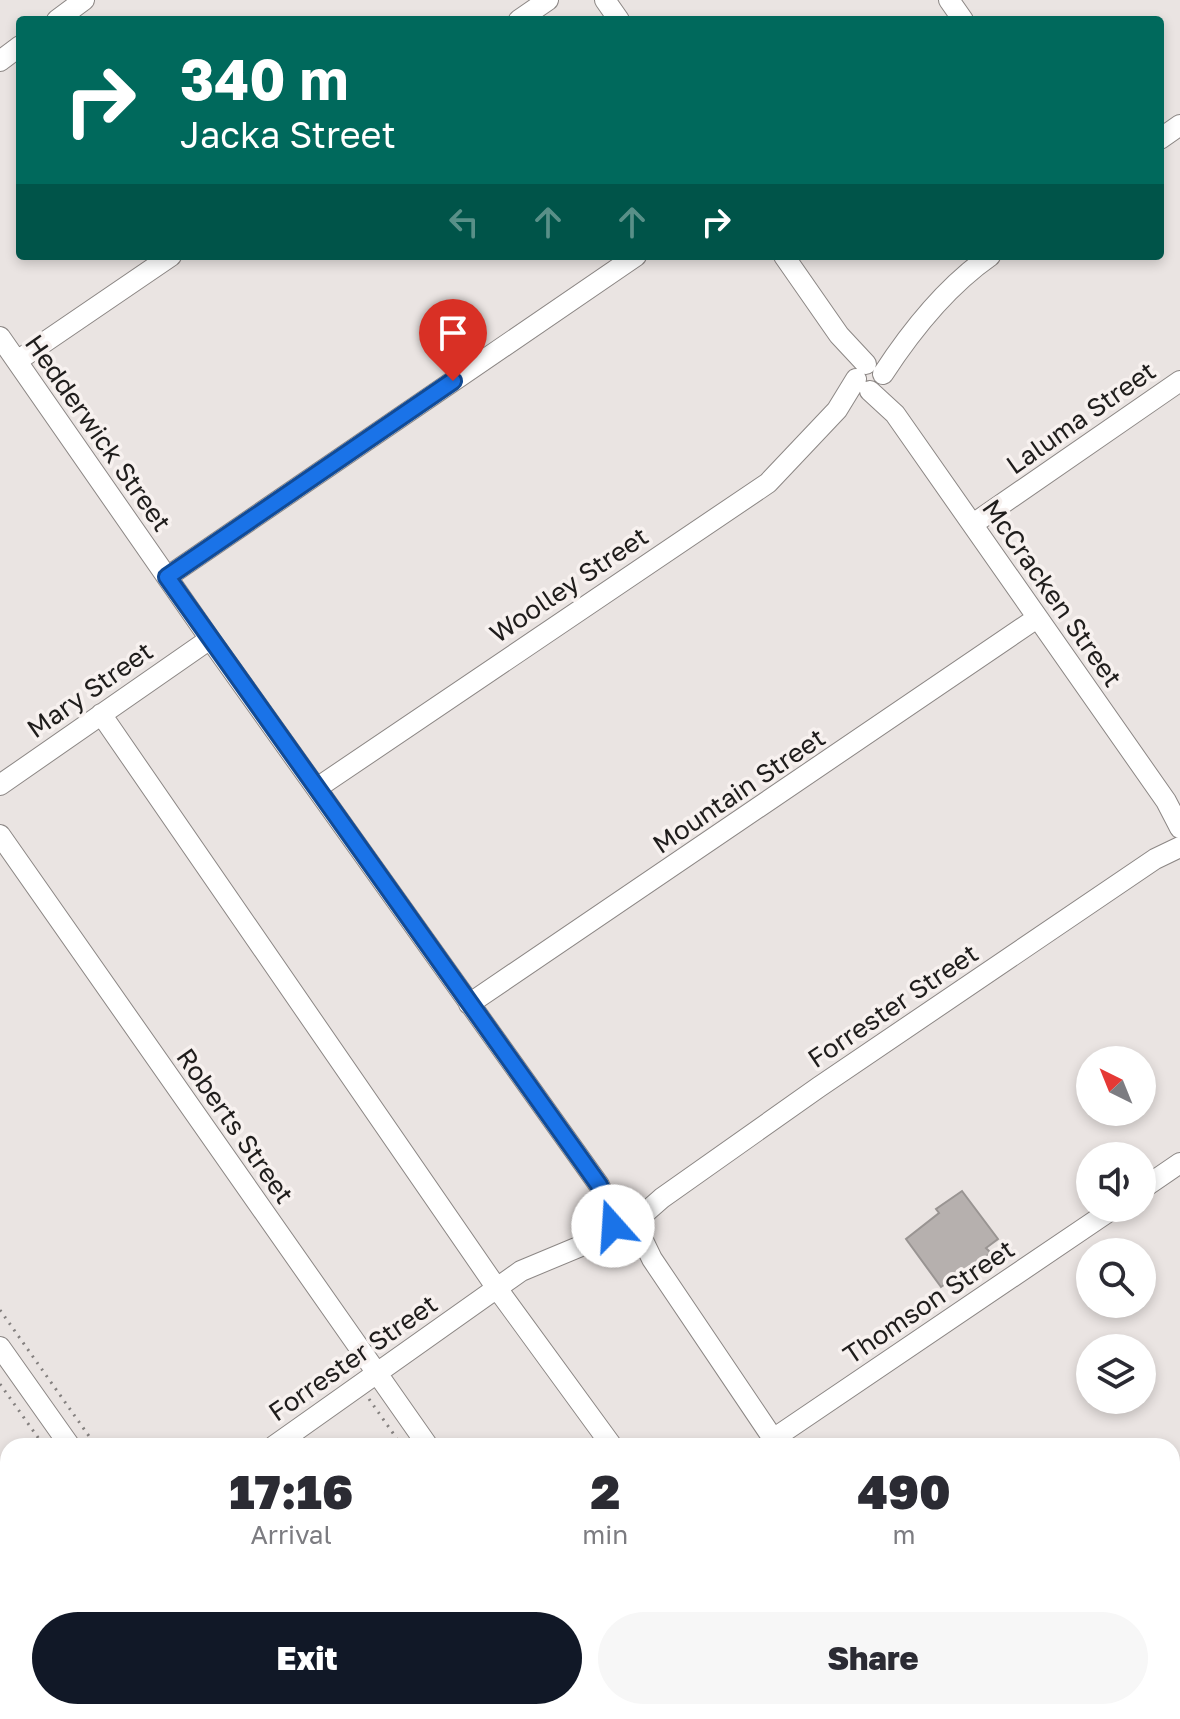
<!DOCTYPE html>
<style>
body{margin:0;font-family:"Golos Text",sans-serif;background:#f7f7f7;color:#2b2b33;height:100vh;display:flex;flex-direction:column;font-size:30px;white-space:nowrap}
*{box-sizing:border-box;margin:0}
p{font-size:26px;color:#7c7c81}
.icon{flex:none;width:44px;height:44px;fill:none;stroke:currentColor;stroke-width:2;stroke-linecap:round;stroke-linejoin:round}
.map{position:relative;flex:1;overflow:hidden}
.drawer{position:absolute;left:0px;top:1438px;width:1180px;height:282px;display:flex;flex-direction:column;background:#fff;border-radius:24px 24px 0 0;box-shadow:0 4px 12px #0003}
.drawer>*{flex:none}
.hud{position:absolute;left:16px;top:16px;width:1148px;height:244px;border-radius:8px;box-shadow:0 4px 12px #0003;background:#00695c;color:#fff;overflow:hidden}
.needle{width:52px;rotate:317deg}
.fabs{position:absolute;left:1076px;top:1046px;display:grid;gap:16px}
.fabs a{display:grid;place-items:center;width:80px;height:80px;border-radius:50%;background:#fff;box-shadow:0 4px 12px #0003;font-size:40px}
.pin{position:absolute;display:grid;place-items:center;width:68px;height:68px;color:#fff;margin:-82px -34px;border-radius:50% 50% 50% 0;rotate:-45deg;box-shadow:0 0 8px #0007}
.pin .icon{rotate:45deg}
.me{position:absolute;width:88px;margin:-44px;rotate:341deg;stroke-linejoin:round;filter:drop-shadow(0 0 6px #0008)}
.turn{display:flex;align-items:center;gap:28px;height:168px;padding:0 32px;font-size:36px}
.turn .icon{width:104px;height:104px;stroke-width:2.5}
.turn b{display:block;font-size:56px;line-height:68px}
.lanes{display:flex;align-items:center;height:76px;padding:0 32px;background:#0003;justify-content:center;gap:40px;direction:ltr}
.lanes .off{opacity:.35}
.eta{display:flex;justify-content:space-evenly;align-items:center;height:136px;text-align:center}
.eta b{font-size:48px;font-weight:800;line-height:56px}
.action{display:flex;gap:16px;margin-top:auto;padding:16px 32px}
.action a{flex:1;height:92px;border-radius:48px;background:#111827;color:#fff;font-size:32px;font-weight:800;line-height:92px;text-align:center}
.action a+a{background:#f7f7f7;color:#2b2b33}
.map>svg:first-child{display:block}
.building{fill:#b6b0ae;stroke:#999492;stroke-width:2}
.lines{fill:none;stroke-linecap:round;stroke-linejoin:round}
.minor-casing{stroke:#8c8785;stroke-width:22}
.major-casing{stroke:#8c8785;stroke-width:28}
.path{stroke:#84807f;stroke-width:3;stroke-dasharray:2 6;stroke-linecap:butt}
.minor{stroke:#fff;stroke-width:20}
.major{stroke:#fff;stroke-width:26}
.route-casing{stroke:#114b97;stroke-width:20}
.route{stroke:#1a73e8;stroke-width:14}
.labels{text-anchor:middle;stroke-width:7;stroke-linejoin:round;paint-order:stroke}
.street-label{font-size:26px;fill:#1f1d1c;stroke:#f7f1ef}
</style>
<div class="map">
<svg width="1180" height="1719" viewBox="0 0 1180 1719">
<rect width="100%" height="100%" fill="#eae4e2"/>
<path class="building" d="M 962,1191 L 998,1239 L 986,1248 L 991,1253 L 941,1287 L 906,1239 L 939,1213 L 936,1209 Z"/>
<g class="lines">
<g class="minor-casing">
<path id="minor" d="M 605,0 L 619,20
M 949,0 L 963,20
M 57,20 L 84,0
M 519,20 L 548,0
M 0,61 L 20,46
M 1160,139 L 1180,125
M 784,256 L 839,335 L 866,364
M 0,337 L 210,639 L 599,1185 L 613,1216
M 17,361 L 171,256
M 883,374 C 911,331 947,286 990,256
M 870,391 L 895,414 L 1166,801 L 1180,828
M 973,524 L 1180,381
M 167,577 L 636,256
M 101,714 L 496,1287 L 612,1446
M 0,785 L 210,639
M 317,788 L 768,483 L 837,410 L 856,379
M 0,835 L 428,1446
M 469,1004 L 1037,618
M 1142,1189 L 1180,1163
M 637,1220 L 662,1198 L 819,1087 L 1155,859 L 1180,847
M 636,1226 L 652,1259 L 778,1446
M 0,1347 L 70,1446
M 773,1439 L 1114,1208
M 274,1446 L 521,1271 L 617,1231
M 1172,1510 L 1180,1509
M 0,1639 L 8,1633
M 256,1712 L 261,1719
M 614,1712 L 619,1719
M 967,1712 L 972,1719"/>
</g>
<g class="major-casing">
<path id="major" d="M 1155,1719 L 1165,1712"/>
</g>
<path class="path" d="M 0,1310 L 96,1446
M 0,1384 L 44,1446
M 369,1399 L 402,1446
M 247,1446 L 257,1439
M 231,1712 L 235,1719
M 283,1712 L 288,1719
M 589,1712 L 594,1719"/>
<use href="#minor" class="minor"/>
<use href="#major" class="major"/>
</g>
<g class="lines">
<g class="route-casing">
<path id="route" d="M 453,381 L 167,577 L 599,1185 L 613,1216 L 613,1226"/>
</g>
<use href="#route" class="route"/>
</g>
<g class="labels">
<g class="street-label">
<text transform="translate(1081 418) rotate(-35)" y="9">Laluma Street</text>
<text transform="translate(98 433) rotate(55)" y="9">Hedderwick Street</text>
<text transform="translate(569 585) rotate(-34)" y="9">Woolley Street</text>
<text transform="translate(1052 593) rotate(55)" y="9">McCracken Street</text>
<text transform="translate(90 690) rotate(-35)" y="9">Mary Street</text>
<text transform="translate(739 791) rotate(-34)" y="9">Mountain Street</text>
<text transform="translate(893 1006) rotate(-34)" y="9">Forrester Street</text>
<text transform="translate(235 1126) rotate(55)" y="9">Roberts Street</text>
<text transform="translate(929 1302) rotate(-34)" y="9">Thomson Street</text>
<text transform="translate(353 1358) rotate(-35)" y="9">Forrester Street</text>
</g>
</g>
</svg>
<div class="fabs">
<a><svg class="needle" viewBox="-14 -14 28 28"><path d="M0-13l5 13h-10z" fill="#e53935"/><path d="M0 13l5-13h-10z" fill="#7c7c81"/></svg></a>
<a><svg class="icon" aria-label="sound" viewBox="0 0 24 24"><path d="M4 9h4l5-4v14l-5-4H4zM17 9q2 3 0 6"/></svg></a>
<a><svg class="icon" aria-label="search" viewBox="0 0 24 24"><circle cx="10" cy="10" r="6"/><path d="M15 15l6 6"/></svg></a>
<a><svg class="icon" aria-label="layers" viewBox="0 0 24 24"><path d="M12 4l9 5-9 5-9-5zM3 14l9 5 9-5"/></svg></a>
</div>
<div class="pin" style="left:453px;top:381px;background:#d93025"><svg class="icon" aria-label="arrive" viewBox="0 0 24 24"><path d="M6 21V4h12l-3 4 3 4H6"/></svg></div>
<svg class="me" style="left:613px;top:1226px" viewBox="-20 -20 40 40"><circle r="19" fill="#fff"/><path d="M0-13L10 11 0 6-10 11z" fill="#1a73e8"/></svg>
<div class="hud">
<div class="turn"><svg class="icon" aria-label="right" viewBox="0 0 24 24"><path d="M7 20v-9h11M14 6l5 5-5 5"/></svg><div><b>340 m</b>Jacka Street</div></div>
<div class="lanes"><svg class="icon off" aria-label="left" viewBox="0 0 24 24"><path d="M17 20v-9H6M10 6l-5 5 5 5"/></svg><svg class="icon off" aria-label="ahead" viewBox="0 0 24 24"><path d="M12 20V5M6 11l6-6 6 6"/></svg><svg class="icon off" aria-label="ahead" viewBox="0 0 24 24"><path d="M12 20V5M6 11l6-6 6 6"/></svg><svg class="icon" aria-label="right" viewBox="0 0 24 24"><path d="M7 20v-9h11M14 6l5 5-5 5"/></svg></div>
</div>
<section class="drawer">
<div class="eta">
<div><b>17:16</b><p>Arrival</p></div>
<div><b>2</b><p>min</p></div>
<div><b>490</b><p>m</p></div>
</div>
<div class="action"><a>Exit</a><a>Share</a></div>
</section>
</div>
